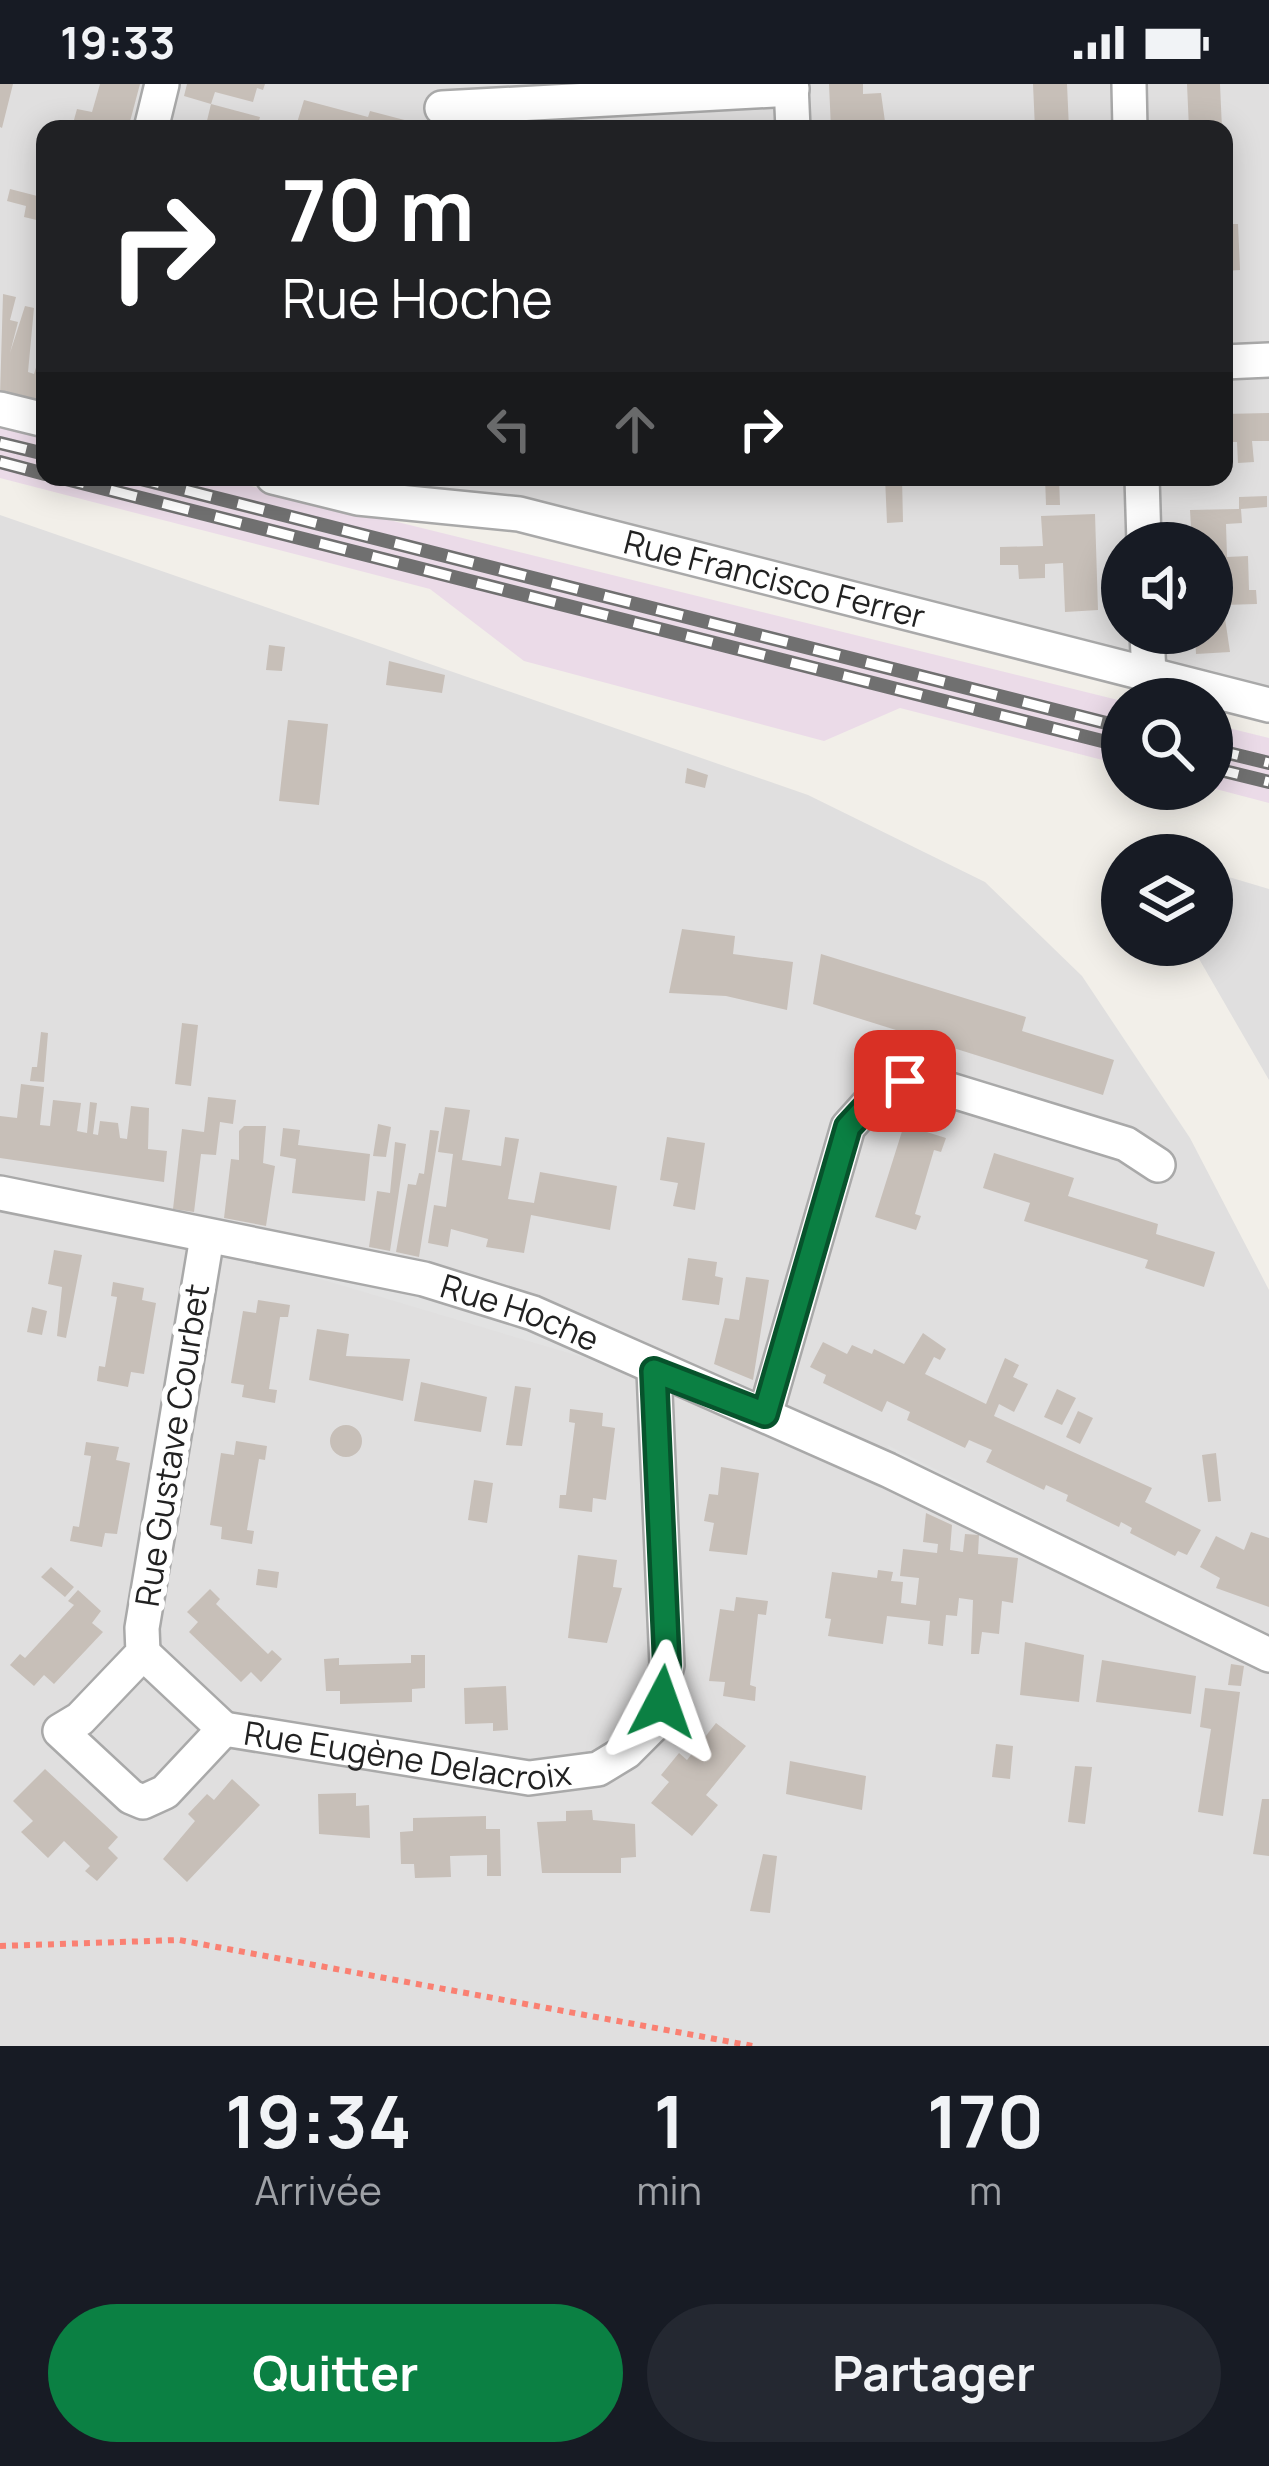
<!DOCTYPE html>
<html lang="fr">
<meta charset="utf-8">
<style>
body{margin:0;font-family:Manrope,sans-serif;background:#242831;color:#f1f3f6;height:100vh;display:flex;flex-direction:column;font-size:45px;white-space:nowrap}
*{box-sizing:border-box;margin:0}
p{font-size:39px;color:#9ea1a6}
.icon{flex:none;width:66px;height:66px;fill:none;stroke:currentColor;stroke-width:2;stroke-linecap:round;stroke-linejoin:round}
.map{position:relative;height:1962px;overflow:hidden}
.sheet{display:flex;flex-direction:column;background:#171b24;flex:1}
.sheet>*{flex:none}
.hud{position:absolute;left:36px;top:36px;width:1197px;height:366px;border-radius:24px;box-shadow:0 6px 30px #0003;background:#202124;color:#fff;overflow:hidden}
.tools{position:absolute;left:1101px;top:438px;display:grid;gap:24px}
.tools a{display:grid;place-items:center;width:132px;height:132px;border-radius:50%;background:#171b24;box-shadow:0 6px 30px #0003;font-size:60px}
.pin{position:absolute;display:grid;place-items:center;width:102px;height:102px;color:#fff;margin:-51px;border-radius:24px;box-shadow:0 6px 18px #0006}
.me{position:absolute;width:132px;margin:-66px;rotate:4deg;stroke-linejoin:round;filter:drop-shadow(0 0 9px #0008)}
.turn{display:flex;align-items:center;gap:42px;height:252px;padding:0 48px;font-size:54px}
.turn .icon{width:156px;height:156px;stroke-width:2.5}
.turn b{display:block;font-size:84px;line-height:102px}
.lanes{display:flex;align-items:center;height:114px;padding:0 48px;background:#0003;justify-content:center;gap:60px;direction:ltr}
.lanes .off{opacity:.35}
.eta{display:flex;justify-content:space-evenly;align-items:center;height:204px;text-align:center}
.eta b{font-size:72px;font-weight:700;line-height:84px}
.primary-button{display:flex;gap:24px;margin-top:auto;padding:24px 48px}
.primary-button a{flex:1;height:138px;border-radius:72px;background:#0b8043;color:#fff;font-size:48px;font-weight:700;line-height:138px;text-align:center}
.primary-button a+a{background:#242831;color:#f1f3f6}
.status{display:flex;justify-content:space-between;align-items:center;height:84px;padding:0 60px;background:#171b24;direction:ltr}
.status svg{height:33px;fill:currentColor}
.map>svg:first-child{display:block}
.residential{fill:#e0dfdf;fill-rule:evenodd}
.railway{fill:#ebdbe8}
.parking{fill:#e2e2e2}
.building{fill:#c7bfb8}
.lines{fill:none;stroke-linecap:round;stroke-linejoin:round}
.minor-casing{stroke:#a9a9a9;stroke-width:38}
.path{stroke:#fa8072;stroke-width:6;stroke-dasharray:6 6;stroke-linecap:butt}
.minor{stroke:#fff;stroke-width:33}
.rail-casing{stroke:#707070;stroke-width:14}
.rail{stroke:#fff;stroke-width:9;stroke-dasharray:27;stroke-linecap:butt}
.route-casing{stroke:#07532c;stroke-width:30}
.route{stroke:#0b8043;stroke-width:21}
.labels{text-anchor:middle;stroke-width:12;stroke-linejoin:round;paint-order:stroke}
.street-label{font-size:33px;fill:#222;stroke:#fff}
</style>
<div class="status"><b>19:33</b><svg viewBox="0 0 49 12"><path d="M0 12V9h3v3zM5 12V6h3v6zM10 12V3h3v9zM15 12V0h3v12zM26 1h20v11H26zM47 4h2v5h-2z"/></svg></div>
<div class="map">
<svg width="1269" height="1962" viewBox="0 0 1269 1962">
<rect width="100%" height="100%" fill="#f2efe9"/>
<path class="residential" d="M 0,0 L 1269,0 L 1269,621 L 519,430 L 273,393 L 1224,393 L 1224,45 L 45,45 L 45,336 L 0,325 ZM 1122,459 L 1212,459 L 1212,549 L 1122,549 Z
M 0,431 L 808,711 L 985,798 L 1082,892 L 1190,1054 L 1269,1206 L 1269,1962 L 0,1962 Z
M 1212,788 L 1269,805 L 1269,996 L 1191,861 L 1212,861 Z"/>
<path class="railway" d="M 0,339 L 45,350 L 45,393 L 215,393 L 1122,617 L 1122,681 L 900,624 L 824,657 L 524,577 L 430,505 L 0,394 Z
M 1212,640 L 1269,654 L 1269,719 L 1212,704 Z"/>
<path class="parking" d="M 260,1177 L 373,1193 L 575,1256 L 599,1278 Z
M 887,1361 L 1173,1504 L 1146,1502 L 904,1385 Z"/>
<path class="building" d="M 0,0 L 13,0 L 2,44 L 0,43 Z
M 100,0 L 140,0 L 128,45 L 72,43 L 77,25 L 92,28 Z
M 187,0 L 265,0 L 263,6 L 257,4 L 253,18 L 215,8 L 211,20 L 184,12 Z
M 829,0 L 863,0 L 863,10 L 881,9 L 886,45 L 831,45 Z
M 1033,0 L 1067,0 L 1069,45 L 1035,45 Z
M 1187,0 L 1220,0 L 1222,45 L 1189,45 Z
M 304,16 L 368,33 L 370,27 L 416,39 L 414,45 L 307,45 L 296,42 Z
M 211,20 L 260,33 L 257,45 L 205,45 Z
M 10,105 L 45,114 L 45,138 L 24,133 L 26,122 L 7,117 Z
M 1224,140 L 1238,140 L 1240,186 L 1224,187 Z
M 3,210 L 16,213 L 10,236 L 18,238 L 10,269 L 25,222 L 34,224 L 28,288 L 34,290 L 45,254 L 45,322 L 0,312 Z
M 1269,329 L 1269,357 L 1252,357 L 1254,378 L 1238,379 L 1237,358 L 1224,358 L 1224,330 Z
M 663,393 L 759,393 L 759,398 L 664,402 Z
M 885,393 L 902,393 L 903,438 L 887,439 Z
M 1045,393 L 1059,393 L 1060,421 L 1046,421 Z
M 1267,412 L 1267,423 L 1241,425 L 1242,439 L 1226,440 L 1227,473 L 1248,472 L 1249,506 L 1256,506 L 1257,520 L 1223,521 L 1230,568 L 1196,570 L 1195,549 L 1212,549 L 1212,459 L 1192,459 L 1190,426 L 1239,425 L 1239,413 Z
M 1095,430 L 1098,526 L 1065,528 L 1063,479 L 1045,480 L 1045,494 L 1019,495 L 1018,481 L 1000,481 L 1000,463 L 1043,462 L 1041,432 Z
M 269,561 L 285,563 L 282,587 L 266,586 Z
M 389,577 L 445,591 L 442,609 L 386,601 Z
M 288,636 L 328,640 L 319,721 L 279,717 Z
M 687,684 L 708,691 L 705,704 L 685,699 Z
M 682,845 L 735,852 L 733,870 L 793,878 L 787,926 L 726,912 L 669,909 Z
M 821,870 L 1026,933 L 1022,947 L 1114,976 L 1103,1011 L 813,920 Z
M 182,939 L 198,941 L 191,1002 L 175,1000 Z
M 41,948 L 48,949 L 44,998 L 30,997 L 32,983 L 37,983 Z
M 21,1000 L 44,1003 L 40,1041 L 50,1042 L 53,1016 L 81,1019 L 77,1047 L 87,1049 L 90,1018 L 97,1019 L 93,1050 L 98,1051 L 100,1037 L 118,1039 L 120,1054 L 127,1055 L 131,1022 L 149,1024 L 148,1065 L 167,1067 L 164,1098 L 0,1074 L 0,1032 L 17,1034 Z
M 208,1013 L 236,1016 L 233,1040 L 220,1038 L 216,1071 L 201,1070 L 194,1128 L 173,1125 L 182,1045 L 204,1048 Z
M 445,1023 L 470,1026 L 462,1076 L 501,1082 L 505,1053 L 519,1055 L 508,1115 L 534,1119 L 540,1088 L 617,1102 L 610,1146 L 531,1131 L 524,1169 L 486,1163 L 488,1155 L 451,1145 L 448,1163 L 428,1159 L 434,1121 L 446,1123 L 453,1070 L 438,1068 Z
M 378,1040 L 391,1043 L 386,1073 L 373,1072 Z
M 904,1041 L 946,1054 L 941,1068 L 934,1066 L 915,1130 L 921,1132 L 916,1146 L 875,1133 Z
M 244,1042 L 266,1042 L 263,1079 L 275,1082 L 266,1142 L 224,1134 L 231,1075 L 239,1076 L 239,1047 Z
M 283,1044 L 300,1046 L 298,1061 L 370,1070 L 365,1117 L 292,1109 L 296,1075 L 280,1072 Z
M 430,1046 L 439,1047 L 419,1173 L 396,1168 L 408,1100 L 416,1101 L 419,1089 L 424,1090 Z
M 667,1053 L 705,1059 L 695,1126 L 673,1122 L 678,1099 L 660,1096 Z
M 395,1058 L 406,1060 L 390,1167 L 369,1163 L 377,1107 L 390,1109 Z
M 994,1069 L 1074,1094 L 1068,1112 L 1158,1140 L 1156,1150 L 1215,1168 L 1204,1203 L 1145,1184 L 1148,1176 L 1024,1137 L 1030,1119 L 983,1104 Z
M 54,1166 L 82,1171 L 66,1254 L 57,1252 L 62,1203 L 48,1200 Z
M 688,1174 L 717,1178 L 715,1192 L 723,1194 L 719,1221 L 682,1216 Z
M 746,1193 L 769,1196 L 753,1296 L 714,1280 L 725,1234 L 739,1236 Z
M 113,1198 L 144,1204 L 142,1216 L 156,1219 L 144,1290 L 131,1288 L 128,1303 L 97,1297 L 99,1282 L 105,1283 L 117,1213 L 111,1212 Z
M 258,1216 L 290,1221 L 288,1233 L 280,1233 L 269,1305 L 277,1306 L 275,1319 L 242,1313 L 244,1301 L 231,1299 L 243,1227 L 256,1229 Z
M 32,1223 L 47,1227 L 42,1251 L 27,1248 Z
M 317,1245 L 349,1250 L 346,1272 L 410,1275 L 403,1317 L 309,1296 Z
M 923,1249 L 946,1265 L 940,1276 L 934,1273 L 925,1290 L 986,1320 L 1005,1274 L 1019,1281 L 1013,1293 L 1028,1300 L 1014,1328 L 999,1320 L 994,1332 L 1152,1404 L 1145,1418 L 1201,1446 L 1187,1471 L 1178,1467 L 1175,1472 L 1130,1449 L 1132,1444 L 1121,1438 L 1119,1443 L 1066,1417 L 1068,1411 L 1046,1401 L 1044,1406 L 986,1378 L 992,1366 L 969,1356 L 965,1364 L 907,1336 L 910,1328 L 887,1317 L 882,1328 L 823,1299 L 826,1291 L 810,1283 L 823,1258 L 847,1270 L 852,1261 L 872,1270 L 874,1265 L 904,1280 Z
M 421,1298 L 487,1313 L 481,1348 L 414,1337 Z
M 515,1302 L 531,1304 L 522,1362 L 506,1361 Z
M 1057,1305 L 1076,1314 L 1062,1341 L 1044,1333 Z
M 570,1325 L 603,1329 L 602,1342 L 615,1344 L 606,1416 L 593,1414 L 592,1428 L 559,1424 L 560,1411 L 566,1411 L 575,1339 L 569,1338 Z
M 1078,1327 L 1093,1334 L 1080,1360 L 1066,1353 Z
M330 1357a16 16 0 1 1 32 0a16 16 0 1 1-32 0Z
M 236,1357 L 267,1362 L 265,1376 L 259,1375 L 247,1446 L 254,1447 L 252,1460 L 221,1455 L 222,1443 L 210,1441 L 221,1369 L 234,1371 Z
M 86,1358 L 119,1363 L 116,1376 L 130,1379 L 117,1450 L 105,1449 L 102,1463 L 70,1457 L 73,1442 L 79,1443 L 91,1372 L 84,1371 Z
M 1216,1369 L 1221,1417 L 1208,1418 L 1202,1371 Z
M 721,1383 L 759,1389 L 747,1471 L 709,1467 L 714,1439 L 704,1437 L 709,1410 L 718,1411 Z
M 474,1396 L 493,1399 L 487,1439 L 468,1436 Z
M 926,1429 L 952,1441 L 950,1466 L 963,1468 L 965,1450 L 979,1451 L 978,1470 L 1018,1474 L 1013,1519 L 1002,1517 L 999,1550 L 982,1548 L 979,1570 L 971,1570 L 973,1516 L 959,1514 L 957,1532 L 946,1531 L 943,1562 L 928,1560 L 930,1537 L 887,1532 L 883,1560 L 828,1552 L 831,1535 L 825,1534 L 832,1488 L 877,1494 L 878,1486 L 893,1488 L 891,1497 L 903,1498 L 901,1519 L 916,1521 L 919,1494 L 900,1492 L 903,1465 L 937,1469 L 938,1460 L 923,1458 Z
M 1251,1448 L 1269,1454 L 1269,1523 L 1216,1504 L 1220,1494 L 1200,1483 L 1216,1452 L 1244,1466 Z
M 578,1471 L 617,1476 L 613,1503 L 622,1504 L 607,1559 L 568,1554 Z
M 51,1483 L 74,1503 L 65,1513 L 41,1493 Z
M 258,1485 L 279,1488 L 277,1504 L 256,1501 Z
M 210,1505 L 220,1515 L 216,1520 L 243,1546 L 268,1570 L 272,1566 L 282,1575 L 261,1598 L 251,1588 L 241,1598 L 189,1548 L 198,1538 L 187,1528 Z
M 78,1506 L 101,1527 L 92,1539 L 103,1548 L 54,1600 L 44,1591 L 34,1602 L 10,1581 L 20,1570 L 25,1574 L 74,1521 L 68,1517 Z
M 736,1513 L 768,1517 L 766,1531 L 758,1530 L 750,1601 L 756,1603 L 755,1617 L 723,1612 L 725,1598 L 709,1597 L 720,1525 L 734,1527 Z
M 1025,1558 L 1084,1571 L 1079,1618 L 1020,1611 Z
M 411,1571 L 425,1571 L 425,1604 L 412,1605 L 412,1618 L 340,1620 L 340,1607 L 326,1607 L 324,1575 L 339,1574 L 339,1581 L 411,1579 Z
M 1102,1576 L 1196,1592 L 1191,1630 L 1096,1618 Z
M 1231,1580 L 1244,1582 L 1241,1602 L 1228,1601 Z
M 506,1602 L 508,1646 L 493,1647 L 493,1639 L 465,1640 L 464,1604 Z
M 1205,1604 L 1240,1608 L 1223,1732 L 1198,1728 L 1211,1645 L 1200,1643 Z
M 716,1639 L 746,1662 L 706,1711 L 718,1721 L 692,1752 L 651,1719 L 669,1698 L 661,1691 L 679,1669 L 687,1676 Z
M 996,1660 L 1013,1662 L 1010,1695 L 992,1693 Z
M 790,1677 L 866,1692 L 862,1726 L 786,1710 Z
M 1075,1682 L 1092,1683 L 1085,1740 L 1068,1738 Z
M 45,1685 L 118,1753 L 108,1764 L 118,1774 L 97,1797 L 85,1787 L 90,1782 L 64,1757 L 48,1774 L 21,1748 L 33,1737 L 13,1717 Z
M 232,1695 L 260,1721 L 187,1798 L 163,1775 L 195,1737 L 188,1730 L 207,1710 L 214,1716 Z
M 356,1709 L 356,1722 L 369,1721 L 370,1754 L 319,1750 L 318,1710 Z
M 1262,1715 L 1269,1715 L 1269,1772 L 1253,1770 Z
M 592,1726 L 593,1736 L 635,1740 L 636,1773 L 621,1774 L 621,1789 L 542,1789 L 537,1738 L 566,1737 L 566,1727 Z
M 486,1732 L 486,1745 L 500,1745 L 501,1792 L 487,1792 L 487,1771 L 450,1772 L 451,1793 L 415,1794 L 414,1780 L 401,1780 L 400,1748 L 413,1747 L 413,1734 Z
M 763,1770 L 777,1772 L 770,1829 L 750,1827 Z"/>
<g class="lines">
<g class="minor-casing">
<g id="minor">
<path d="M 791,0 L 793,45"/>
<path d="M 1129,0 L 1130,45"/>
<path d="M 442,24 L 792,5"/>
<path d="M 151,45 L 162,0"/>
<path d="M 1224,278 L 1269,276"/>
<path d="M 0,325 L 45,336"/>
<path id="s1" d="M 273,393 L 358,414 L 519,430 L 1269,621"/>
<path d="M 1142,393 L 1144,459"/>
<path d="M 1147,549 L 1149,591"/>
<path id="s2" d="M 0,1109 L 424,1195 L 533,1229 L 888,1386 L 1269,1571"/>
<path d="M 207,1153 L 142,1544 L 143,1569 L 80,1635 L 60,1647 L 131,1713 L 143,1718 L 165,1708 L 224,1645"/>
<path d="M 765,1331 L 848,1043 L 884,1003 L 924,998 L 1126,1060 L 1158,1081"/>
<path d="M 143,1569 L 224,1645"/>
<path id="s3" d="M 224,1645 L 529,1694 L 598,1685 L 626,1668 L 652,1642 L 667,1581 L 654,1287"/>
</g>
</g>
<path class="path" d="M 0,1862 L 179,1856 L 753,1962"/>
<use href="#minor" class="minor"/>
<g class="rail-casing">
<path id="rail" d="M 0,359 L 45,370
M 0,378 L 45,390
M 58,393 L 1122,662
M 133,393 L 1122,643
M 1212,665 L 1269,679
M 1212,684 L 1269,698"/>
</g>
<use href="#rail" class="rail"/>
</g>
<g class="lines">
<g class="route-casing">
<path id="route" d="M 662,1618 L 667,1581 L 654,1287 L 765,1330 L 848,1043 L 884,1004 L 905,997"/>
</g>
<use href="#route" class="route"/>
</g>
<g class="labels">
<g class="street-label">
<text dy="12" stroke="none"><textPath href="#s1" startOffset="513">Rue Francisco Ferrer</textPath></text>
<text dy="12" stroke="none"><textPath href="#s2" startOffset="534">Rue Hoche</textPath></text>
<text transform="translate(172 1361) rotate(-81)" y="12">Rue Gustave Courbet</text>
<text dy="12" stroke="none"><textPath href="#s3" startOffset="186">Rue Eugène Delacroix</textPath></text>
</g>
</g>
</svg>
<div class="tools">
<a><svg class="icon" aria-label="sound" viewBox="0 0 24 24"><path d="M4 9h4l5-4v14l-5-4H4zM17 9q2 3 0 6"/></svg></a>
<a><svg class="icon" aria-label="search" viewBox="0 0 24 24"><circle cx="10" cy="10" r="6"/><path d="M15 15l6 6"/></svg></a>
<a><svg class="icon" aria-label="layers" viewBox="0 0 24 24"><path d="M12 4l9 5-9 5-9-5zM3 14l9 5 9-5"/></svg></a>
</div>
<div class="pin" style="left:905px;top:997px;background:#d93025"><svg class="icon" aria-label="arrive" viewBox="0 0 24 24"><path d="M6 21V4h12l-3 4 3 4H6"/></svg></div>
<svg class="me" style="left:662px;top:1618px" viewBox="-20 -20 40 40"><path d="M0-17L14 15 0 8-14 15z" fill="#0b8043" stroke="#fff" stroke-width="4"/></svg>
<div class="hud">
<div class="turn"><svg class="icon" aria-label="right" viewBox="0 0 24 24"><path d="M7 20v-9h11M14 6l5 5-5 5"/></svg><div><b>70 m</b>Rue Hoche</div></div>
<div class="lanes"><svg class="icon off" aria-label="left" viewBox="0 0 24 24"><path d="M17 20v-9H6M10 6l-5 5 5 5"/></svg><svg class="icon off" aria-label="ahead" viewBox="0 0 24 24"><path d="M12 20V5M6 11l6-6 6 6"/></svg><svg class="icon" aria-label="right" viewBox="0 0 24 24"><path d="M7 20v-9h11M14 6l5 5-5 5"/></svg></div>
</div>
</div>
<section class="sheet">
<div class="eta">
<div><b>19:34</b><p>Arrivée</p></div>
<div><b>1</b><p>min</p></div>
<div><b>170</b><p>m</p></div>
</div>
<div class="primary-button"><a>Quitter</a><a>Partager</a></div>
</section>
